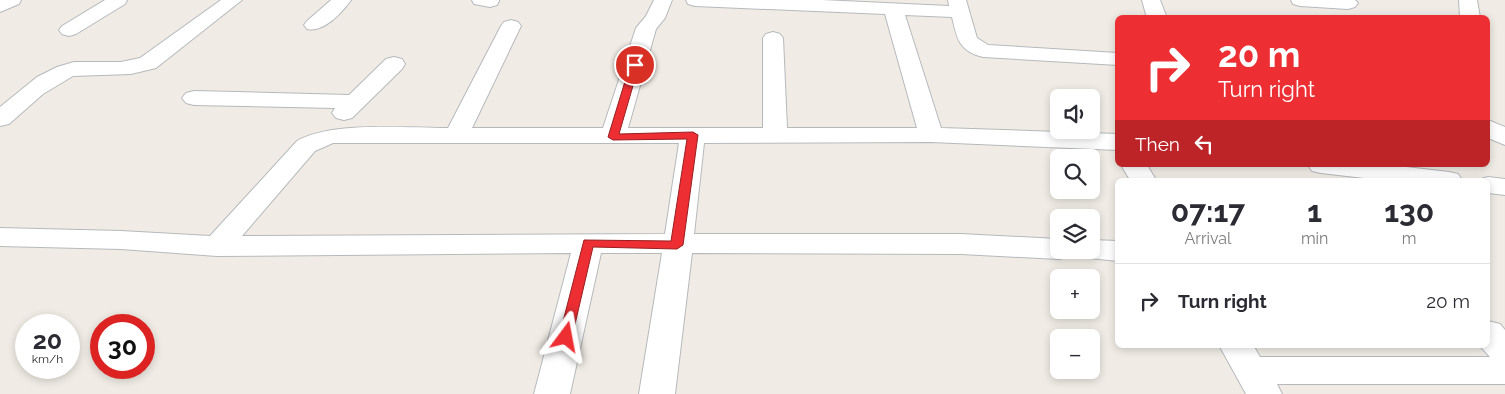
<!DOCTYPE html>
<meta charset="utf-8">
<style>
body{margin:0;font-family:Raleway,sans-serif;background:#f7f7f7;color:#2b2b33;height:100vh;display:flex;flex-direction:column;font-size:19px;white-space:nowrap}
*{box-sizing:border-box;margin:0}
p{font-size:16px;color:#7c7c81}
.icon{flex:none;width:28px;height:28px;fill:none;stroke:currentColor;stroke-width:2;stroke-linecap:round;stroke-linejoin:round}
.map{position:relative;flex:1;overflow:hidden}
.details{position:absolute;left:1115px;top:178px;width:375px;height:170px;display:flex;flex-direction:column;background:#fff;border-radius:8px;box-shadow:0 2px 8px #0003}
.details>*{flex:none}
.hud{position:absolute;left:1115px;top:15px;width:375px;height:152px;border-radius:8px;box-shadow:0 2px 8px #0003;background:#ed2e33;color:#fff;overflow:hidden}
.fabs{position:absolute;left:1050px;top:89px;display:grid;gap:10px}
.fabs a{display:grid;place-items:center;width:50px;height:50px;border-radius:8px;background:#fff;box-shadow:0 2px 8px #0003;font-size:25px}
.speed{position:absolute;left:15px;top:314px;display:flex;gap:10px;font-size:25px;font-weight:700;text-align:center}
.speed>*{display:grid;place-content:center;width:65px;height:65px;border-radius:50%;background:#fff;box-shadow:0 2px 8px #0003;line-height:1}
.speed small{font-size:12px;font-weight:400}
.speed .limit{border:8px solid #d22;background:#fff;color:#111}
.pin{position:absolute;display:grid;place-items:center;width:42px;height:42px;color:#fff;margin:-21px;border:2px solid #fff;border-radius:50%;box-shadow:0 1px 5px #0007}
.me{position:absolute;width:55px;margin:-28px;rotate:13deg;stroke-linejoin:round;filter:drop-shadow(0 0 4px #0008)}
.turn{display:flex;align-items:center;gap:18px;height:105px;padding:0 20px;font-size:22px}
.turn .icon{width:65px;height:65px;stroke-width:2.5}
.turn b{display:block;font-size:35px;line-height:42px}
.then{display:flex;align-items:center;height:48px;padding:0 20px;background:#0003;gap:10px;font-size:19px}
.eta{display:flex;justify-content:space-evenly;align-items:center;height:85px;text-align:center}
.eta b{font-size:30px;font-weight:700;line-height:35px}
ul{padding:0;list-style:none}
li{display:flex;align-items:center;gap:15px;height:75px;padding:0 20px;border-top:1px solid #e1e1e2}
li div{flex:1}
li b{display:block;font-size:19px}
li em{font-style:normal}
.map>svg:first-child{display:block}
.lines{fill:none;stroke-linecap:round;stroke-linejoin:round}
.minor-casing{stroke:#b6b9bc;stroke-width:2}
.minor{fill:#fff;fill-rule:evenodd}
.route{fill:#ed2e33;stroke:#9a1e21}
</style>
<div class="map">
<svg width="1505" height="394" viewBox="0 0 1505 394">
<rect width="100%" height="100%" fill="#f0ece5"/>
<g class="lines">
<g class="minor-casing">
<path id="minor" d="M 0,0 L 21,0 L 19,4 L 0,12 Z
M 105,0 L 127,0 L 125,4 L 76,34 L 69,36 L 62,34 L 59,30 L 62,26 Z
M 221,0 L 242,0 L 156,68 L 131,74 L 73,76 L 43,94 L 9,124 L 0,126 L 0,107 L 37,77 L 57,67 L 74,62 L 121,62 L 140,58 Z
M 331,0 L 351,0 C 342,13 323,33 307,29 L 304,25 L 307,21 Z
M 472,0 L 499,0 L 499,1 L 497,5 L 490,7 L 474,4 Z
M 654,0 L 672,0 L 665,18 L 656,29 L 628,128 L 763,128 L 763,38 L 766,34 L 773,32 L 780,34 L 783,38 L 787,128 L 917,128 L 885,14 L 695,6 L 688,4 L 686,0 L 822,0 L 949,6 L 948,0 L 966,0 L 977,38 L 988,45 L 1118,53 L 1118,65 L 983,57 C 959,51 957,39 952,17 L 905,15 L 941,128 L 1118,134 L 1118,150 L 931,142 L 704,143 L 694,234 L 961,234 L 1059,239 L 1059,250 L 1073,250 L 1070,256 L 1059,259 L 961,254 L 692,253 L 675,394 L 639,394 L 662,253 L 601,253 L 570,394 L 534,394 L 571,253 L 217,256 L 121,249 L 0,246 L 0,228 L 121,231 L 210,236 L 297,141 C 332,121 406,128 448,128 L 501,26 L 504,22 L 511,20 L 518,22 L 521,26 L 472,128 L 603,128 L 636,28 L 646,16 ZM 333,143 L 679,143 L 665,234 L 242,236 L 315,151 Z
M 1142,0 L 1160,0 L 1167,18 L 1147,18 Z
M 1291,0 L 1355,0 L 1358,3 L 1355,7 L 1348,9 L 1300,6 L 1293,4 Z
M 1459,0 L 1477,0 L 1480,18 L 1460,18 Z
M 394,57 L 402,59 L 405,64 L 402,69 L 352,118 L 344,120 L 336,118 L 332,113 L 335,108 L 194,105 L 186,103 L 182,98 L 186,93 L 194,91 L 349,95 L 386,59 Z
M 1488,120 L 1505,127 L 1505,145 L 1488,138 Z
M 1121,165 L 1147,165 L 1156,180 L 1130,180 Z
M 1308,165 L 1389,165 L 1449,172 L 1458,174 L 1462,180 L 1381,180 L 1321,173 L 1312,171 Z
M 1488,177 L 1505,179 L 1505,195 L 1488,193 L 1488,180 L 1478,180 Z
M 1091,240 L 1118,241 L 1118,261 L 1080,257 L 1076,250 L 1091,250 Z
M 1488,321 L 1500,324 L 1505,330 L 1505,384 L 1277,384 L 1282,394 L 1246,394 L 1219,345 L 1253,345 L 1260,357 L 1490,357 L 1479,345 L 1488,345 Z"/>
</g>
<use href="#minor" class="minor"/>
</g>
<path class="route" d="M 635,62 L 639,65 L 619,134 L 693,132 L 698,135 L 683,245 L 677,249 L 593,247 L 572,337 L 566,342 L 559,337 L 584,240 L 671,241 L 687,139 L 613,140 L 608,137 L 630,65 Z"/>
</svg>
<div class="fabs">
<a><svg class="icon" aria-label="sound" viewBox="0 0 24 24"><path d="M4 9h4l5-4v14l-5-4H4zM17 9q2 3 0 6"/></svg></a>
<a><svg class="icon" aria-label="search" viewBox="0 0 24 24"><circle cx="10" cy="10" r="6"/><path d="M15 15l6 6"/></svg></a>
<a><svg class="icon" aria-label="layers" viewBox="0 0 24 24"><path d="M12 4l9 5-9 5-9-5zM3 14l9 5 9-5"/></svg></a>
<a>+</a>
<a>−</a>
</div>
<div class="speed"><div>20<small>km/h</small></div><div class="limit">30</div></div>
<div class="pin" style="left:635px;top:65px;background:#d93025"><svg class="icon" aria-label="arrive" viewBox="0 0 24 24"><path d="M6 21V4h12l-3 4 3 4H6"/></svg></div>
<svg class="me" style="left:566px;top:337px" viewBox="-20 -20 40 40"><path d="M0-17L14 15 0 8-14 15z" fill="#ed2e33" stroke="#fff" stroke-width="4"/></svg>
<div class="hud">
<div class="turn"><svg class="icon" aria-label="right" viewBox="0 0 24 24"><path d="M7 20v-9h11M14 6l5 5-5 5"/></svg><div><b>20 m</b>Turn right</div></div>
<div class="then">Then<svg class="icon" aria-label="left" viewBox="0 0 24 24"><path d="M17 20v-9H6M10 6l-5 5 5 5"/></svg></div>
</div>
<section class="details">
<div class="eta">
<div><b>07:17</b><p>Arrival</p></div>
<div><b>1</b><p>min</p></div>
<div><b>130</b><p>m</p></div>
</div>
<ul>
<li><svg class="icon" aria-label="right" viewBox="0 0 24 24"><path d="M7 20v-9h11M14 6l5 5-5 5"/></svg><div><b>Turn right</b></div><em>20 m</em></li>
</ul>
</section>
</div>
